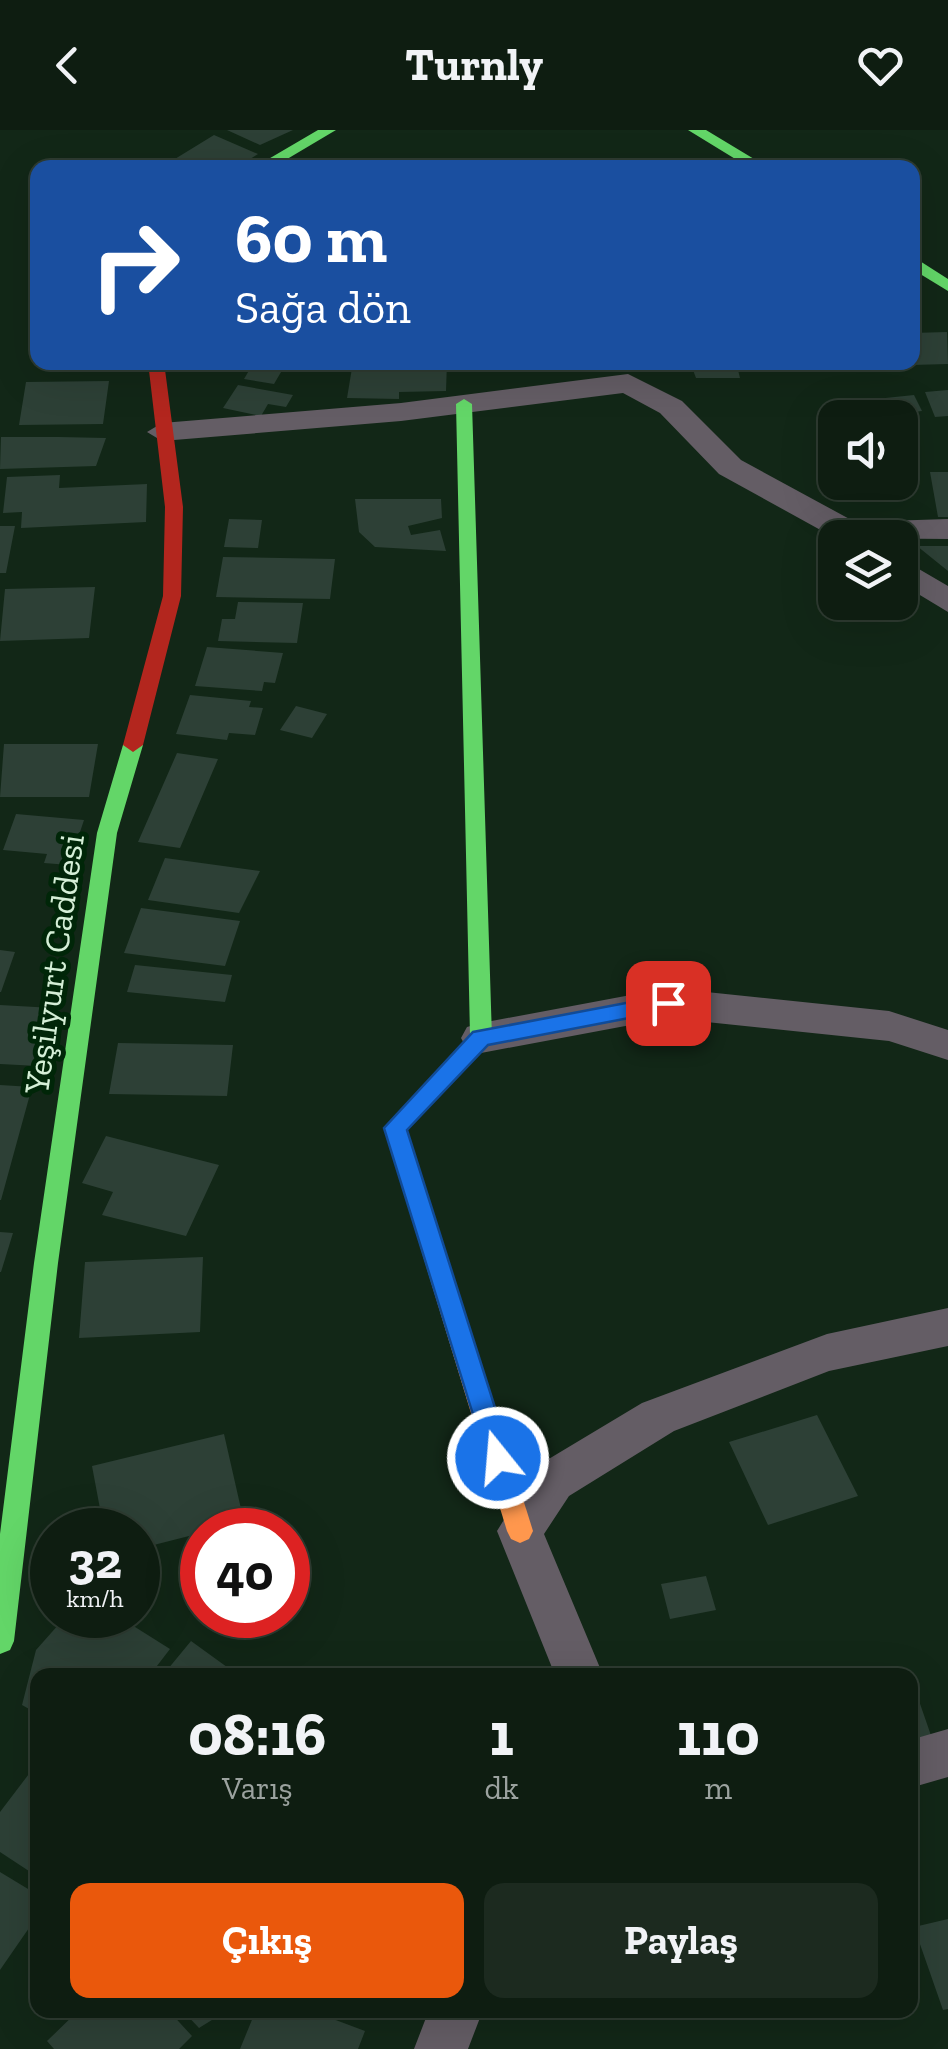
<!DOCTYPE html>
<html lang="tr">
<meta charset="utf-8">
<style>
body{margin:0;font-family:"Zilla Slab",serif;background:#1c2a1f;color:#f1f3f6;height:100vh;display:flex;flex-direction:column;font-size:38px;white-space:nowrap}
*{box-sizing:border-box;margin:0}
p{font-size:32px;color:#9ba29f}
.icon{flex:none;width:55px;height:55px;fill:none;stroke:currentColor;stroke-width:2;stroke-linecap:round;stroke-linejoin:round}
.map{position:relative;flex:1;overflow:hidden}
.details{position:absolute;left:30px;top:1538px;width:888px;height:350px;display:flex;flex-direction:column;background:#0e1d11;border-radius:20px;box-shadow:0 10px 40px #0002,0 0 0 2px #2e3b31}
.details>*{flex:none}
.guide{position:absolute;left:30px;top:30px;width:890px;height:210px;border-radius:20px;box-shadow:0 10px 40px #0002,0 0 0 2px #2e3b31;background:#1a4fa0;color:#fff;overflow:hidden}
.fabs{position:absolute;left:818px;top:270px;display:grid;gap:20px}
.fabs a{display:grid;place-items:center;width:100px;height:100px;border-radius:20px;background:#0e1d11;box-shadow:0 10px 40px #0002,0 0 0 2px #2e3b31;font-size:50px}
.speed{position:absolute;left:30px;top:1378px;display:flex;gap:20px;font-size:50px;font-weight:700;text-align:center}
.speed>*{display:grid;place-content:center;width:130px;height:130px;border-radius:50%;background:#0e1d11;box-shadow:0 10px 40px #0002,0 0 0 2px #2e3b31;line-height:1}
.speed small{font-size:25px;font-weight:400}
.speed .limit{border:15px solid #d22;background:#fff;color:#111}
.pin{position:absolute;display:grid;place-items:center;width:85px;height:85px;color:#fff;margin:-42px;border-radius:20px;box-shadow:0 5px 15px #0006}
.me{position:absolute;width:110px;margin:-55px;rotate:343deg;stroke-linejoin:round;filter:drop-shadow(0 0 8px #0008)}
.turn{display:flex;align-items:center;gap:35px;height:210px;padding:0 40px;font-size:45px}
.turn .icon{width:130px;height:130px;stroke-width:2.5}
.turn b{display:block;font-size:70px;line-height:85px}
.eta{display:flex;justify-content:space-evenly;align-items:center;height:170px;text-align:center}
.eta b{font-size:60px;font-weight:800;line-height:70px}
.primary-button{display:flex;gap:20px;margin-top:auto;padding:20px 40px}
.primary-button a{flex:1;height:115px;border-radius:20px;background:#ea580c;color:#fff;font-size:40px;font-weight:800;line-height:115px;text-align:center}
.primary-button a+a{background:#1c2a1f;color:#f1f3f6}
header{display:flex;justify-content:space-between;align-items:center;height:130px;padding:0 40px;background:#0e1d11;font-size:45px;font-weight:800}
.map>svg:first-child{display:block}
.building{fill:#2d4036}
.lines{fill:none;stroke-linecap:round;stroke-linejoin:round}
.street{fill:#645d65;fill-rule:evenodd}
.fast{fill:#63d668;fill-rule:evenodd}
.slow{fill:#ff974d;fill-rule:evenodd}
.jam{fill:#b3261e;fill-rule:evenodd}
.route{fill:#1a73e8;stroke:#114b97;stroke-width:2.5}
.labels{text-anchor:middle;stroke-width:10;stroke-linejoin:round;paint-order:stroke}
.street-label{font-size:35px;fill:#d5efd7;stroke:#002608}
</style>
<header><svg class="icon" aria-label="back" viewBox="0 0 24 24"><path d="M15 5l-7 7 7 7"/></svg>Turnly<svg class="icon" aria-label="heart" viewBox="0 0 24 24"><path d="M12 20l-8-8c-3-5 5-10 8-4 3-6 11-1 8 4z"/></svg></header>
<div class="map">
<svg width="948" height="1919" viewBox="0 0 948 1919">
<rect width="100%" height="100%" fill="#122717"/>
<path class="building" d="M 227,0 L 293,0 L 260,15 Z
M 214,5 L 258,24 L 236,38 L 183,38 L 170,32 Z
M 947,202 L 948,234 L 912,235 L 912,203 Z
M 254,232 L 258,232 L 284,237 L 274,254 L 244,249 Z
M 353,232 L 447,232 L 446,261 L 399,262 L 399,269 L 347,268 Z
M 690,232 L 736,232 L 740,248 L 696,248 Z
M 109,251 L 103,294 L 19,295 L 26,252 Z
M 238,255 L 293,265 L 286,277 L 268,274 L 261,286 L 223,278 Z
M 948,260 L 948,286 L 935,287 L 925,262 Z
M 914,265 L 922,281 L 864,288 L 857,271 Z
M 1,307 L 59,307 L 106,308 L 96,336 L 0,339 Z
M 930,342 L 948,342 L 948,387 L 938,387 Z
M 60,345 L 59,358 L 147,354 L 146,392 L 21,398 L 22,382 L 3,383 L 7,347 Z
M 355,369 L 441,369 L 442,388 L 408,396 L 411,405 L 440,400 L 446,421 L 375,417 L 359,402 Z
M 229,389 L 262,390 L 258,418 L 224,417 Z
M 0,396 L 15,396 L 6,443 L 0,443 Z
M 917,416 L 948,416 L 948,441 Z
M 223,427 L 335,429 L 330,469 L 216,467 Z
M 95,457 L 89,508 L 0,511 L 5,459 Z
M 238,472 L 303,473 L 297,513 L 218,511 L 222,489 L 235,489 Z
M 207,517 L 283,523 L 275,553 L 264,552 L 262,561 L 195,556 Z
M 190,565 L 251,571 L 249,577 L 263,578 L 255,605 L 229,603 L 227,610 L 176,604 Z
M 296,576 L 327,584 L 312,608 L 280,600 Z
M 4,614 L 98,614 L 89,667 L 0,667 Z
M 177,623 L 218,629 L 180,718 L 138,712 Z
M 16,684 L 84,690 L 69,735 L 44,733 L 47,724 L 3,720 Z
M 165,728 L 260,741 L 239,783 L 148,770 Z
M 141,778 L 240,791 L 225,836 L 124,823 Z
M 0,820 L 15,822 L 1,862 L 0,862 Z
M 135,835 L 232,845 L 225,872 L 127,862 Z
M 0,875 L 53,878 L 38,936 L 0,934 Z
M 118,913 L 233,915 L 227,966 L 109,964 Z
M 0,955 L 32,957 L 1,1070 L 0,1070 Z
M 106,1006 L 219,1035 L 186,1106 L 102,1085 L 113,1062 L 82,1053 Z
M 0,1102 L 13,1103 L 1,1142 L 0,1142 Z
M 203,1127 L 200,1202 L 79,1208 L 85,1132 Z
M 817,1285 L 858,1366 L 768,1395 L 729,1312 Z
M 224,1304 L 244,1392 L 138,1419 L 138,1400 L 104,1400 L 92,1336 Z
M 706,1446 L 716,1480 L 670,1489 L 661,1454 Z
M 67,1485 L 116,1485 L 170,1519 L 150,1545 L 38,1545 L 38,1584 L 22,1575 L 36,1520 Z
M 191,1511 L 238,1545 L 163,1545 Z
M 917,1565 L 935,1617 L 910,1623 L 910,1567 Z
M 38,1632 L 38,1747 L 0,1722 L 0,1682 Z
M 0,1742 L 38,1765 L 38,1785 L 0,1840 Z
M 948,1789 L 948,1879 L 943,1880 L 914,1797 Z
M 79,1880 L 168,1880 L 192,1906 L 179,1919 L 54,1919 L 47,1911 Z
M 182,1880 L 228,1880 L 199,1898 Z
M 256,1880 L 309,1880 L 365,1901 L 358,1919 L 240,1919 Z"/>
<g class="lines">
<path class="street" d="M 628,244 L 682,271 L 741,330 L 855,392 L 948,389 L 948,409 L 835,408 L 719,344 L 660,283 L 623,263 L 401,291 L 162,311 L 147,302 L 162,293 L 401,273 Z
M 900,428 L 948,456 L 948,482 L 900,453 Z
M 668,858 L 889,881 L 948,900 L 948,930 L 889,911 L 668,888 L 481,923 L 467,919 L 461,908 L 467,897 L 481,893 Z
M 948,1178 L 948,1216 L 829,1241 L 674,1301 L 569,1366 L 544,1404 L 603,1545 L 555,1545 L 497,1401 L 537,1336 L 642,1273 L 827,1204 Z
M 948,1599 L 948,1647 L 910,1658 L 910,1610 Z
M 429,1880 L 483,1880 L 468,1919 L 414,1919 Z"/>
<path class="fast" d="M 318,0 L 336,0 L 272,38 L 253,38 Z
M 688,0 L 706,0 L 769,38 L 750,38 Z
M 912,126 L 948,149 L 948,161 L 912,139 Z
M 464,269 L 472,274 L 492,908 L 407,1000 L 455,1152 L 452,1159 L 443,1162 L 434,1159 L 431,1152 L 384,998 L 470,905 L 456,274 Z
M 133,608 L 143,615 L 117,703 L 58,1133 L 14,1511 L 10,1520 L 0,1524 L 0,1404 L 34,1133 L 97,703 L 123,615 Z"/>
<path class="slow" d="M 443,1142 L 452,1145 L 455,1152 L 533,1401 L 529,1409 L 520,1413 L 511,1409 L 507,1401 L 431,1152 L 434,1145 Z"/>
<path class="jam" d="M 148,232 L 164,232 L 183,377 L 181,466 L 143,615 L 133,622 L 123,615 L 163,466 L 165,377 Z"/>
</g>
<path class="route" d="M 668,865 L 676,867 L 676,879 L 488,915 L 407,1000 L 511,1328 L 507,1336 L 489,1336 L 384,998 L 473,902 Z"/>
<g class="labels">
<g class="street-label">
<text transform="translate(54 834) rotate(-82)" y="12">Yeşilyurt Caddesi</text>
</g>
</g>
</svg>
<div class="fabs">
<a><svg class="icon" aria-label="sound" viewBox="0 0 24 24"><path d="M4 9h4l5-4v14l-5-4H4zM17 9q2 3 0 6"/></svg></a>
<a><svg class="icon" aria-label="layers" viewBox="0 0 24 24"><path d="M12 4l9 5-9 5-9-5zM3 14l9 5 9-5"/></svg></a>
</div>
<div class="speed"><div>32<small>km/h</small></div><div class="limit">40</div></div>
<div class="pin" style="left:668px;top:873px;background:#d93025"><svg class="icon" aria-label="arrive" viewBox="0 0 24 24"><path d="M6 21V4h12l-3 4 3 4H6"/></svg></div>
<svg class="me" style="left:498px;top:1328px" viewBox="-20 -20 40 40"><circle r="17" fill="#1a73e8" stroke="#fff" stroke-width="3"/><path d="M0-11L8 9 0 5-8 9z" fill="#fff"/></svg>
<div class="guide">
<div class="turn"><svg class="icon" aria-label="right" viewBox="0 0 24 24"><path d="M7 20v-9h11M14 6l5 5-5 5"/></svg><div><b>60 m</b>Sağa dön</div></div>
</div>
<section class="details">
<div class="eta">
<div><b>08:16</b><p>Varış</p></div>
<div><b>1</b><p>dk</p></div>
<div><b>110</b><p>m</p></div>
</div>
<div class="primary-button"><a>Çıkış</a><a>Paylaş</a></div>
</section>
</div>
